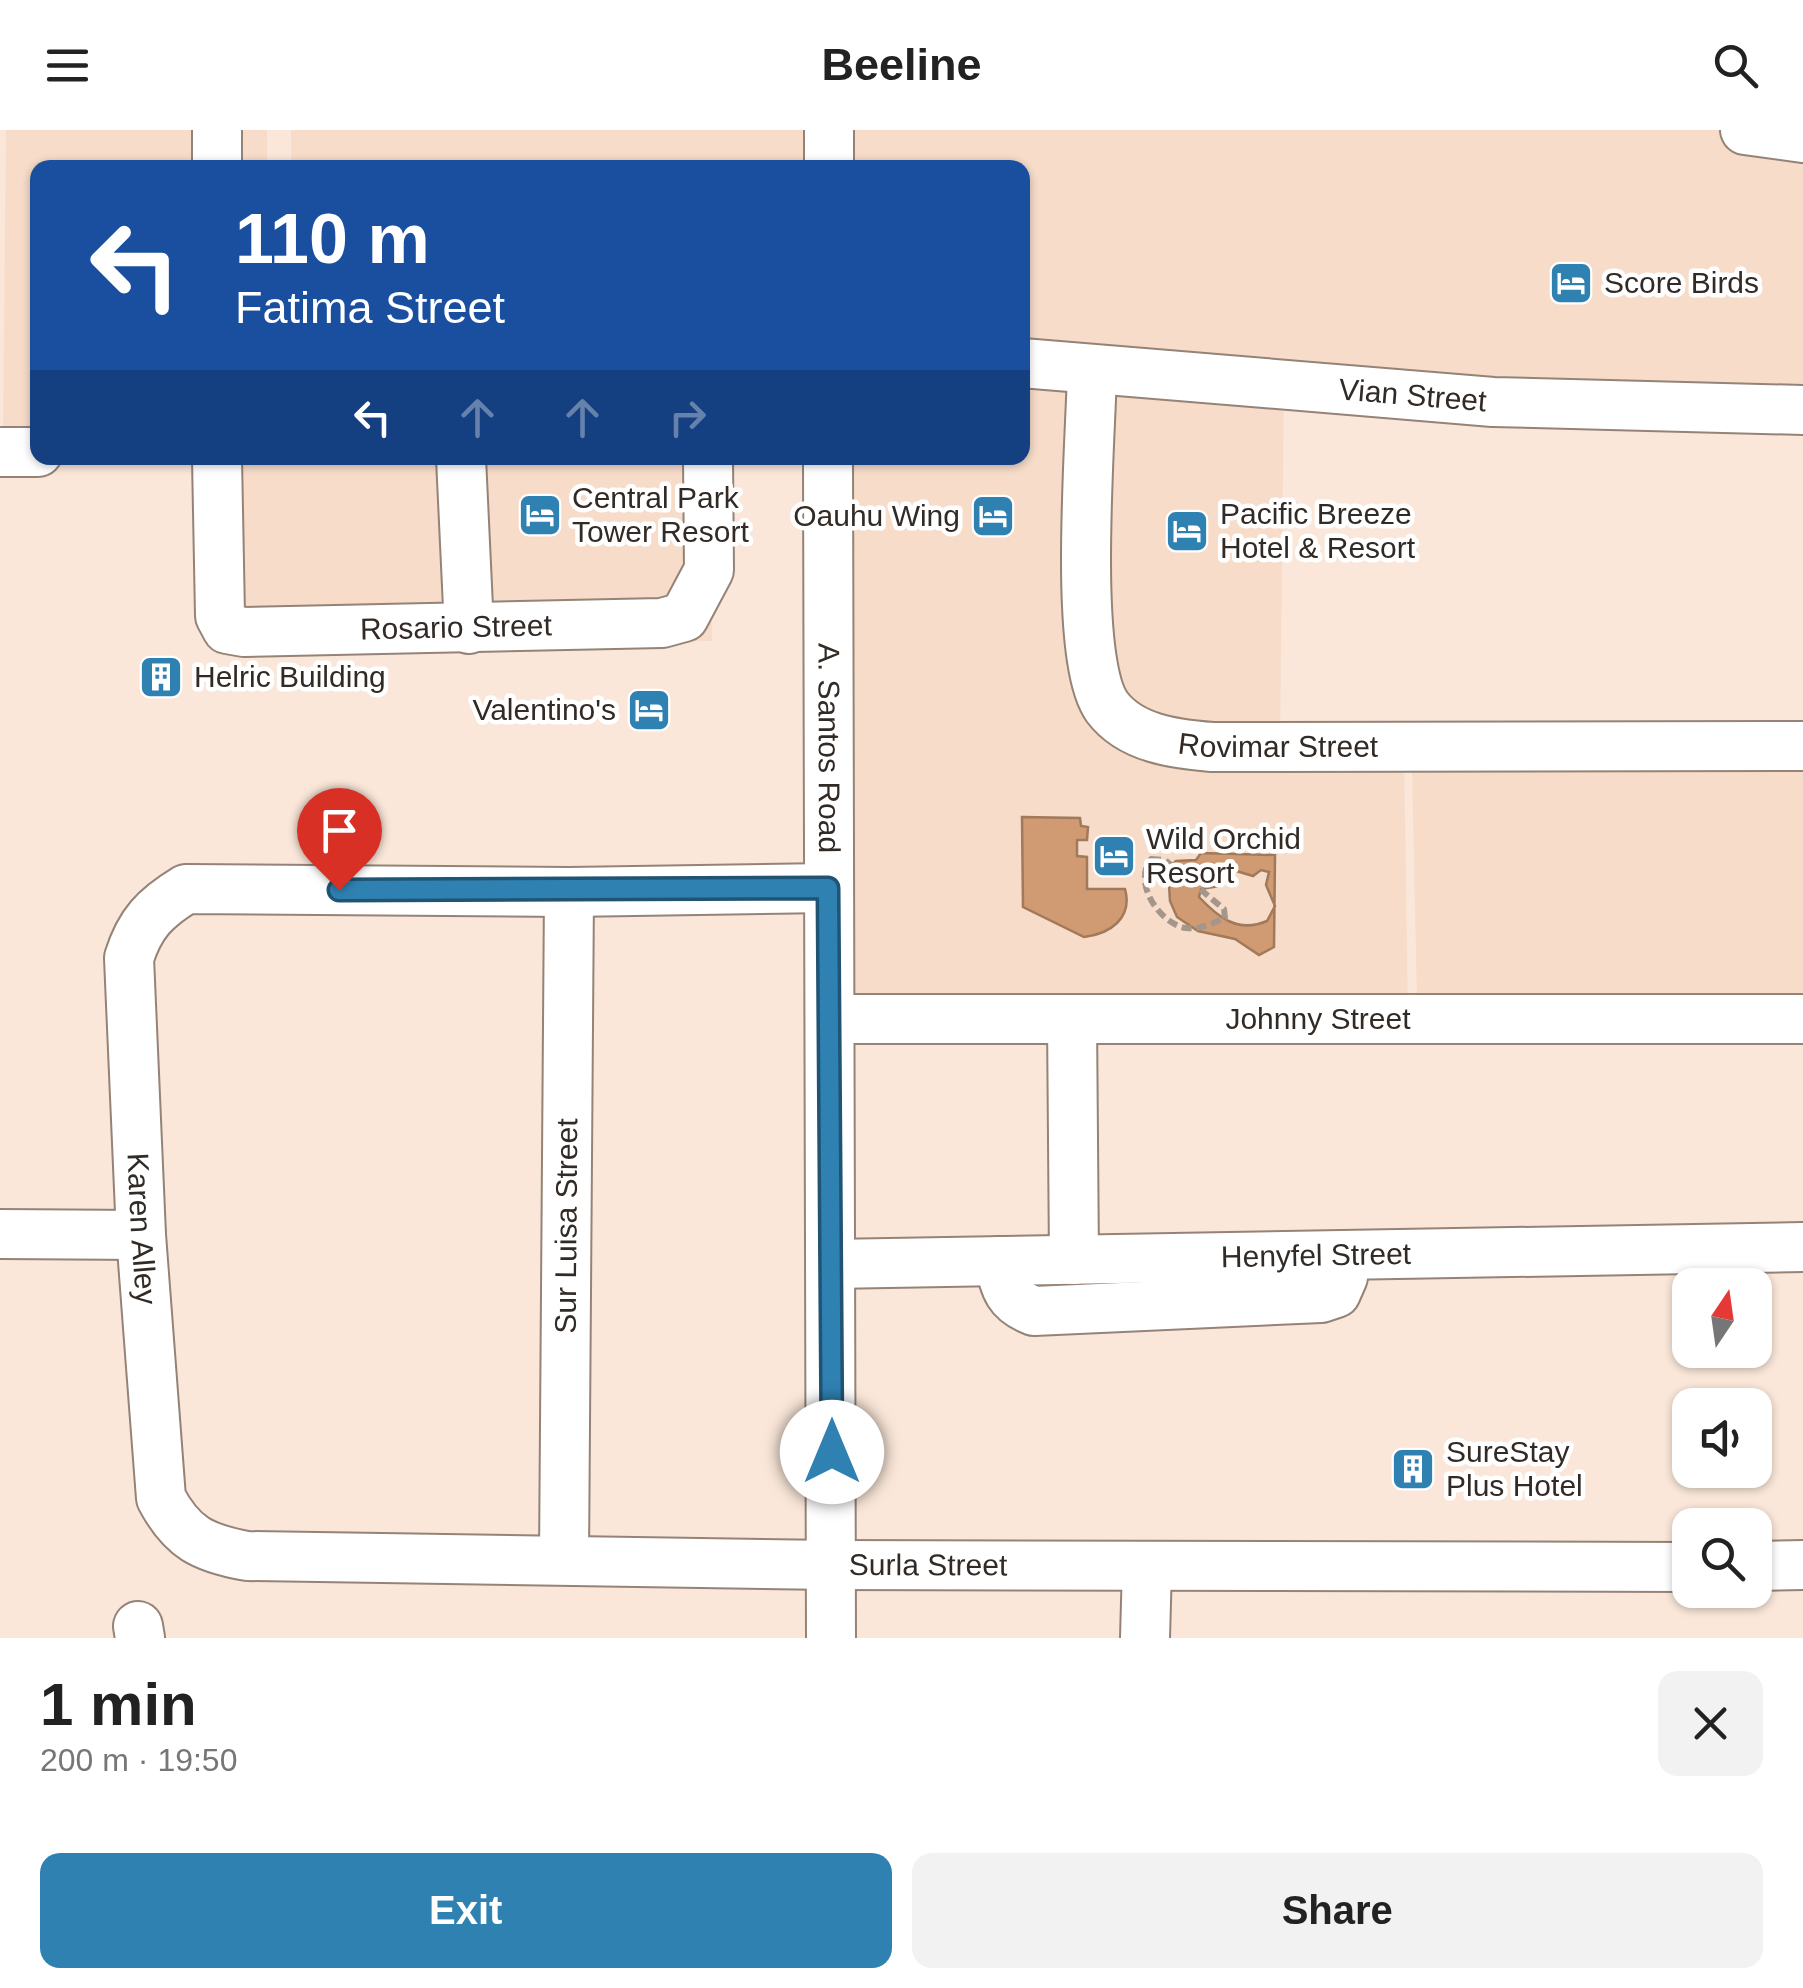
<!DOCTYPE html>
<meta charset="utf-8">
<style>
body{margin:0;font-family:Arial,sans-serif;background:#f2f2f2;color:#222;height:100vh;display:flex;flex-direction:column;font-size:38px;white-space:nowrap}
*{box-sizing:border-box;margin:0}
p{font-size:32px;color:#767676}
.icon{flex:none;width:55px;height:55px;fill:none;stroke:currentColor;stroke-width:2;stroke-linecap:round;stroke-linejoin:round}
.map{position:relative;height:1508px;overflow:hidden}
.side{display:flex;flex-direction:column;background:#fff;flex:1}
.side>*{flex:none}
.hud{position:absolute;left:30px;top:30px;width:1000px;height:305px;border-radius:20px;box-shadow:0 2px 8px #0004;background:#1a4fa0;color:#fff;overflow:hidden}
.needle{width:65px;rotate:13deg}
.tools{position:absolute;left:1672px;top:1138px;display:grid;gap:20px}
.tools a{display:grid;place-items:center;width:100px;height:100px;border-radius:20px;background:#fff;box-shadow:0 2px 8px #0004;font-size:50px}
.pin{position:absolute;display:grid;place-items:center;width:85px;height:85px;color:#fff;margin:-102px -42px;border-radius:50% 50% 50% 0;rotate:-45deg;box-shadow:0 0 10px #0007}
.pin .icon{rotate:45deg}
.me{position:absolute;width:110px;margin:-55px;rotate:0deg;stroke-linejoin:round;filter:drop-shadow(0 0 8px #0008)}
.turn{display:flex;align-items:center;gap:35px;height:210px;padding:0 40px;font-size:45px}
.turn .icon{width:130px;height:130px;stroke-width:2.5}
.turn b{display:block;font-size:70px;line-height:85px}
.lanes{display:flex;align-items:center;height:95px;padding:0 40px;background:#0003;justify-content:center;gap:50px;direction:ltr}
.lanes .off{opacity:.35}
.round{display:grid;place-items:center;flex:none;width:105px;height:105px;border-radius:20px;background:#f2f2f2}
.headline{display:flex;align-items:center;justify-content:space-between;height:170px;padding:0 40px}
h1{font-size:60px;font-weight:700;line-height:75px}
.button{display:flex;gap:20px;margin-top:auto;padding:20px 40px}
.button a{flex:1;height:115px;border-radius:20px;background:#2f81b2;color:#fff;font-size:40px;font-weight:700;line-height:115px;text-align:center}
.button a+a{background:#f2f2f2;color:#222}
header{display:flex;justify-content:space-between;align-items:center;height:130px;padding:0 40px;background:#fff;font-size:45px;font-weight:700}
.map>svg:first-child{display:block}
.built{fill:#f6dcc9}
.water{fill:#d09b72;stroke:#a1795b;stroke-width:2.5;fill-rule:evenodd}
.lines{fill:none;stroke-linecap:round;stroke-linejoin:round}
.minor-casing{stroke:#948376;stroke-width:52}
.path{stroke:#a5968c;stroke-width:6;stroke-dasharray:10 5;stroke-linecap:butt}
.minor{stroke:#fff;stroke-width:48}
.route-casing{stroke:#1f5474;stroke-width:25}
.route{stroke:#2f81b2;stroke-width:18}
.labels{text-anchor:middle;stroke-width:9;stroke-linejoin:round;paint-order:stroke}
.poi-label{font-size:30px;fill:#322a25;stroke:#fff;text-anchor:start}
.street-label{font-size:30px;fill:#322a25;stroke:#fff}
</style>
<header><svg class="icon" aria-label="menu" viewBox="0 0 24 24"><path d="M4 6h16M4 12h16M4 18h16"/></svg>Beeline<svg class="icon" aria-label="search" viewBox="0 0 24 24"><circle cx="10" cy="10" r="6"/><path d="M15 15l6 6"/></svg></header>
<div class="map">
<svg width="1803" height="1508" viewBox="0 0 1803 1508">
<rect width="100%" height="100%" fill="#fae7d9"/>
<path class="built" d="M 6,0 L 267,0 L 267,37 L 38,38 L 37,302 L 3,302 Z
M 291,0 L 1803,0 L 1803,264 L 1285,236 L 1023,209 L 1022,38 L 291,38 Z
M 1023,226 L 1284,247 L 1280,614 L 1404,619 L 1408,889 L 827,889 L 828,328 L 1022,328 Z
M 228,328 L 709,328 L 712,511 L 231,516 Z
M 1803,635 L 1803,873 L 1417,873 L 1412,636 Z"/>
<path class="water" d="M 1022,687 L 1080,688 L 1081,696 L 1088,697 L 1087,710 L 1077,710 L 1077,726 L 1087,727 L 1087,759 L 1125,759 C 1133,788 1110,804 1084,807 L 1023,777 Z
M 1201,723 L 1275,725 L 1274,817 L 1259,825 L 1235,809 L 1198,801 L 1177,787 L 1170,771 L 1168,738 L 1176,731 L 1196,730 ZM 1233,740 L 1253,746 L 1261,740 L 1269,742 L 1266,755 L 1275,776 L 1267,791 C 1237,804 1217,786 1199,767 L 1201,759 L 1219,756 Z"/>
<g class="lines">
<g class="minor-casing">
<g id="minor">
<path d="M 217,0 L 217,38"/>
<path d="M 829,0 L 829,38"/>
<path d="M 1745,0 L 1803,8"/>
<path id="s1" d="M 1022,233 L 1493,272 L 1803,280"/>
<path id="s2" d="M 1092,240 C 1091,307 1072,528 1107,577 C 1131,609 1176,614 1212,617 L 1803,616"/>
<path d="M 0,322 L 38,322"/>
<path id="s3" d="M 217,328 L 220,486 L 227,499 L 244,502 L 662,493 L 684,487 L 709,440 L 708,328"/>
<path d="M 461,328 L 469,499"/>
<path id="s4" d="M 828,328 L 831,1508"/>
<path id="s5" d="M 828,758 L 569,762 L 186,759 C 155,778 140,793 129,828 L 141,1105 L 161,1368 C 182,1408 203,1418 247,1426 L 832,1435 L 1690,1437"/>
<path id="s6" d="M 830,889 L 1803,889"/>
<path d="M 1072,889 L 1074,1130"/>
<path d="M 0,1104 L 141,1105"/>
<path d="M 999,1131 C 1005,1157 1007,1171 1034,1181 L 1321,1168 L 1336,1163 L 1343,1147 L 1345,1125"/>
<path id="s7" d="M 831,1134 L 1803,1117"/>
<path id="s8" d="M 564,1428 L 569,762"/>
<path d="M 1755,1436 L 1803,1435"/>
<path d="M 138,1496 L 140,1508"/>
<path d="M 1145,1508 L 1147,1436"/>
</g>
</g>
<path class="path" d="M 1151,729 L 1165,730 L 1224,779 L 1225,788 C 1214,793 1199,800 1186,798 C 1160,794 1132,753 1151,729 Z"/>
<use href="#minor" class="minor"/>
</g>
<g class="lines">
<g class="route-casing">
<path id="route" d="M 339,760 L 828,758 L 832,1322"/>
</g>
<use href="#route" class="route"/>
</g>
<defs>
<g id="hotel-square" transform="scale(2.25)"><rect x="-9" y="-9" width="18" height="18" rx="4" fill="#2f81b2" stroke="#fff"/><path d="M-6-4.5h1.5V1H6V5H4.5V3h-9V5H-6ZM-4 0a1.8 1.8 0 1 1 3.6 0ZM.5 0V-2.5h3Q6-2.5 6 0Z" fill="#fff"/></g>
<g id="building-square" transform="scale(2.25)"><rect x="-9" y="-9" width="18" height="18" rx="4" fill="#2f81b2" stroke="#fff"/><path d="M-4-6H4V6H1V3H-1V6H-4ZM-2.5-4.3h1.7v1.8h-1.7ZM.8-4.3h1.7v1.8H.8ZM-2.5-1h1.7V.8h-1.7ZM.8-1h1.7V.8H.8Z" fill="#fff"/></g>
</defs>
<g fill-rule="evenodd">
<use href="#hotel-square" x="1571" y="153"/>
<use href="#hotel-square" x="540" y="385"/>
<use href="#hotel-square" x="993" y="386"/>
<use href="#hotel-square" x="1187" y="401"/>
<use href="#building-square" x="161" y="547"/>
<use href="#hotel-square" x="649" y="580"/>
<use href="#hotel-square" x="1114" y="726"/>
<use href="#building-square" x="1413" y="1339"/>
</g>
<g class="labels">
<g class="poi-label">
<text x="1604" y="163">Score Birds</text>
<text x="572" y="378">Central Park<tspan x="572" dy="34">Tower Resort</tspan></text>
<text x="1220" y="394">Pacific Breeze<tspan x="1220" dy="34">Hotel &amp; Resort</tspan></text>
<text x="960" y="396" text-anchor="end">Oauhu Wing</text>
<text x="194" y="557">Helric Building</text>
<text x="616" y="590" text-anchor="end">Valentino's</text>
<text x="1146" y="719">Wild Orchid<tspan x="1146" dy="34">Resort</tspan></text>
<text x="1446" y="1332">SureStay<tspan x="1446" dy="34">Plus Hotel</tspan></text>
</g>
<g class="street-label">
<text dy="10" stroke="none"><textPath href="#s1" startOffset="392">Vian Street</textPath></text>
<text dy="10" stroke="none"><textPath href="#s3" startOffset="402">Rosario Street</textPath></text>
<text dy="10" stroke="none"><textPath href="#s2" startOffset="522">Rovimar Street</textPath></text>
<text dy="10" stroke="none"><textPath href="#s4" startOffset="290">A. Santos Road</textPath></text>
<text dy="10" stroke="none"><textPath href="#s6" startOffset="488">Johnny Street</textPath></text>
<text dy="10" stroke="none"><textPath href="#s8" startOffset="332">Sur Luisa Street</textPath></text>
<text dy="10" stroke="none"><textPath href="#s5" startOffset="1005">Karen Alley</textPath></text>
<text dy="10" stroke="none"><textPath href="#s7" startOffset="485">Henyfel Street</textPath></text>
<text dy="10" stroke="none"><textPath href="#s5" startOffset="2065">Surla Street</textPath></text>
</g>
</g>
</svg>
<div class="tools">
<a><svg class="needle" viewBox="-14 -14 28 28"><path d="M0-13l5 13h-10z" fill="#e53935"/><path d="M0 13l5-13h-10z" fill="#767676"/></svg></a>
<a><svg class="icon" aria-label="sound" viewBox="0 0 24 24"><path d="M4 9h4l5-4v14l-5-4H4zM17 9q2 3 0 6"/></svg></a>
<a><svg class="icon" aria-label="search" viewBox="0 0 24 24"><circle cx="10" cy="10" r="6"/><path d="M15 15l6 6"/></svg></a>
</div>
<div class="pin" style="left:339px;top:760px;background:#d93025"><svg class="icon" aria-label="arrive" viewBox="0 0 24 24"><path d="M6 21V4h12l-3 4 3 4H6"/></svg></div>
<svg class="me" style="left:832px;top:1322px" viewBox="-20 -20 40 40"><circle r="19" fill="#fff"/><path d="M0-13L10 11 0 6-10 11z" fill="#2f81b2"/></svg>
<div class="hud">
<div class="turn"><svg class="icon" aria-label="left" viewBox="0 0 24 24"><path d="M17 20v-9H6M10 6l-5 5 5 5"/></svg><div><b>110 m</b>Fatima Street</div></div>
<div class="lanes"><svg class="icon" aria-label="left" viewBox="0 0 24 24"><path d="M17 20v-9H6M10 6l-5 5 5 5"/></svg><svg class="icon off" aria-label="ahead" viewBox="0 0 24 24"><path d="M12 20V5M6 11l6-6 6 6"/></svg><svg class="icon off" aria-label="ahead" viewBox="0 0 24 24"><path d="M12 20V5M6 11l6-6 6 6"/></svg><svg class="icon off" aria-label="right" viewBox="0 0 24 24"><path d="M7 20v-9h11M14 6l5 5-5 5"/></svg></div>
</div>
</div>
<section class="side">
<div class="headline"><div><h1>1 min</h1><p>200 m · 19:50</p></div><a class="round"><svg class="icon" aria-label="close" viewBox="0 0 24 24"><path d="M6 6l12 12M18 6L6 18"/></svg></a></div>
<div class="button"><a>Exit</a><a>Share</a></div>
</section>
